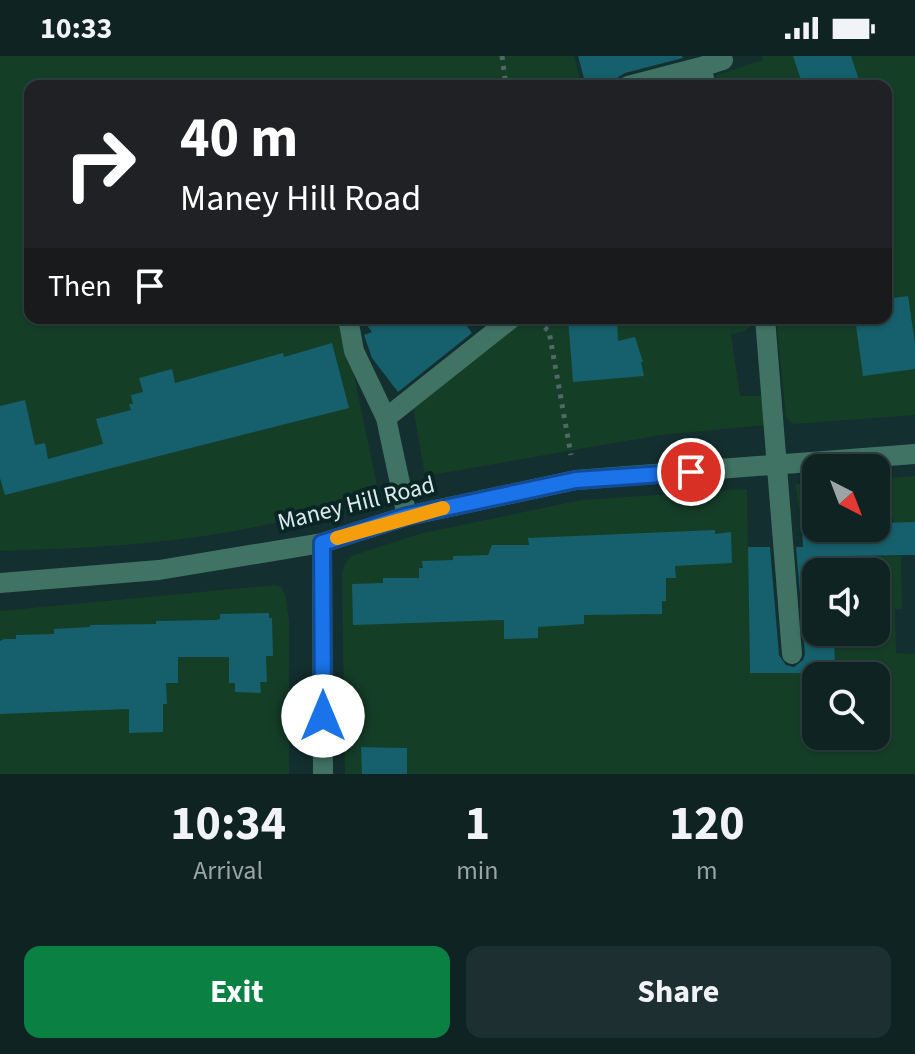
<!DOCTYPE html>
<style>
body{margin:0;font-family:"Source Sans 3",sans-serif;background:#1d2f30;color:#f1f3f6;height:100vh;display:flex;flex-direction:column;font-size:30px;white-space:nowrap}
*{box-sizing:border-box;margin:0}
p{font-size:26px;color:#9ba4a6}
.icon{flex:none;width:44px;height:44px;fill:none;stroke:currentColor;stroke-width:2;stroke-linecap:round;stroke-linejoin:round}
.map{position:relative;height:718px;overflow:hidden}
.sheet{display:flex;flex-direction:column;background:#0f2323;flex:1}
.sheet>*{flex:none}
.guide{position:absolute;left:24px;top:24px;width:868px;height:244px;border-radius:16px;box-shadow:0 2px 6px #0004,0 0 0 2px #2f4041;background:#202124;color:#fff;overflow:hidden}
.needle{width:52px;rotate:138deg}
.controls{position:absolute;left:802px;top:398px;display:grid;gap:16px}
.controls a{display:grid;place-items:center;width:88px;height:88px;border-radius:16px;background:#0f2323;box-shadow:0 2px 6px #0004,0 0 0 2px #2f4041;font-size:40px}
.pin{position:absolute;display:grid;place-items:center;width:68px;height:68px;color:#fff;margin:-34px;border:4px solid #fff;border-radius:50%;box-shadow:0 2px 8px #0007}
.me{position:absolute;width:88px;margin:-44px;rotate:0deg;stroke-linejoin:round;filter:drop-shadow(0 0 6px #0008)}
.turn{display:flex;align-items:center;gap:28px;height:168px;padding:0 24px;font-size:36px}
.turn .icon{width:104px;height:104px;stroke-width:2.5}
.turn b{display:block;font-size:56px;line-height:68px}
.then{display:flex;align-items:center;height:76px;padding:0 24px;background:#0003;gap:16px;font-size:30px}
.eta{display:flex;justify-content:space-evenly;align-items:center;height:136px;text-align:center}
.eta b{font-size:48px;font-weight:700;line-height:56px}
.cta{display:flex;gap:16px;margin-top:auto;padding:16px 24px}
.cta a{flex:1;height:92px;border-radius:16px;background:#0b8043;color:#fff;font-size:32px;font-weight:700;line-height:92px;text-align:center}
.cta a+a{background:#1d2f30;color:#f1f3f6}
.status{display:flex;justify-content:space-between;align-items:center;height:56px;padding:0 40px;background:#0f2323;direction:ltr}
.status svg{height:22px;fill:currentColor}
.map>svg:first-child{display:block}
.green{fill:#153e27;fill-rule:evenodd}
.building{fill:#165f6c}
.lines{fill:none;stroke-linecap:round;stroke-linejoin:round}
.path{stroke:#506868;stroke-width:5;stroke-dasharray:4 6;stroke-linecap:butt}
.minor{stroke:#417365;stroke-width:20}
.route-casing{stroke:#114b97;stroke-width:20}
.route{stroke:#1a73e8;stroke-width:14}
.slow{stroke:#f59e0b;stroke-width:14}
.labels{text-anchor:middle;stroke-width:8;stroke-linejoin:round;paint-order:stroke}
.street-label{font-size:24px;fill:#dcebeb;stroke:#0a2525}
</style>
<div class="status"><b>10:33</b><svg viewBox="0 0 49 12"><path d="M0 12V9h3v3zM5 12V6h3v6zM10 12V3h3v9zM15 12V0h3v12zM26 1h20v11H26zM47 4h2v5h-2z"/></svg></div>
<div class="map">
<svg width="915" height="718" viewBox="0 0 915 718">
<rect width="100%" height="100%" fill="#142f2f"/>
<path class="green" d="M 0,0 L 574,0 L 582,30 L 30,30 L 30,262 L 342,262 L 378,434 C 255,484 131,491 0,495 Z
M 762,0 L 915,0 L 915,359 L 793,368 L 786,361 L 776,262 L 886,262 L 886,30 L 711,30 L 717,19 L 763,4 Z
M 526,262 L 751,262 L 752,269 L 745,275 L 731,278 L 740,340 L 760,340 L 764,345 L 766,369 L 660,379 L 425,420 L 413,351 Z
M 915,420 L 915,466 L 893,467 L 893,462 L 876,462 L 876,423 Z
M 816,427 L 816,469 L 802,469 L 795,428 Z
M 747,433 L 750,617 L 834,617 L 834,576 L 876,576 L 876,516 L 816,516 L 803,507 L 849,507 L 849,501 L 901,500 L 902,553 L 895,553 L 896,597 L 915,598 L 915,718 L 345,718 L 342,518 L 345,508 L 351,500 L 419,478 L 581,444 ZM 816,620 L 876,620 L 876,680 L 816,680 Z
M 275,529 L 281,531 L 285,538 L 289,565 L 289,718 L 0,718 L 0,555 Z"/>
<path class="building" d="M 578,0 L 682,0 L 683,2 L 625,17 L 618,21 L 615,30 L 586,30 Z
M 793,0 L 851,0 L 861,30 L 803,30 Z
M 908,240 L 915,287 L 915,313 L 863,320 L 855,262 L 886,262 L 886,243 Z
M 361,262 L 461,262 L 472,277 L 398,336 L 372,302 L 364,279 L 372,276 Z
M 568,262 L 617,262 L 618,285 L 635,281 L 643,306 L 641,306 L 644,320 L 573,326 Z
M 332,287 L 349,352 L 5,439 L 0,422 L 0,350 L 25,344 L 35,389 L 45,387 L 48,403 L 103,388 L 96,363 L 131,354 L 129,348 L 133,348 L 131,339 L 143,336 L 139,322 L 172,313 L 175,327 L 283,297 L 284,301 Z
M 915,466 L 915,499 L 849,500 L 849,507 L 816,507 L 816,576 L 834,576 L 835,617 L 750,617 L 748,491 L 770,491 L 779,599 L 786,609 L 794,611 L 803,604 L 805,598 L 796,491 L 803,491 L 802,472 L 876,472 L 876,467 Z
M 715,474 L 715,478 L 731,476 L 732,507 L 675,510 L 676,522 L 666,522 L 666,545 L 662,545 L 662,558 L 584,559 L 584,568 L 538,571 L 538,582 L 504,583 L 504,564 L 353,569 L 352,528 L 383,527 L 383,522 L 419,522 L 419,512 L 423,512 L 422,505 L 453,504 L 453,500 L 488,499 L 492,489 L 529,489 L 528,482 Z
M 269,557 L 269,562 L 272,562 L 273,600 L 266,600 L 267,626 L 260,626 L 261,637 L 235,636 L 235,627 L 229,627 L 229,601 L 178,601 L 178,627 L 166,627 L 167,648 L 163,648 L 163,676 L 129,677 L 129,653 L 0,658 L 0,585 L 4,583 L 16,583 L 16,579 L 54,578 L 54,573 L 90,571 L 90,569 L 156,568 L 156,565 L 216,564 L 220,563 L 220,558 Z
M 361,691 L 407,692 L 407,718 L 362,718 Z"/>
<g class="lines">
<path class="path" d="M 502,0 L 506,30
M 537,265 L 549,275 L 571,399"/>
<path class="minor" d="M 701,11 L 723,4 L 721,0
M 628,30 L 701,11 L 706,30
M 348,262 L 354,295 L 386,362 L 407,460
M 765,262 L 792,598
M 386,362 L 512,262
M 322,487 L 323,718
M 0,527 L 159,514 L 322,487 L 407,460 L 576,424 L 915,398"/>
</g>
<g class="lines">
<g class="route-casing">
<path id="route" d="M 323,660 L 322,487 L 407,460 L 576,424 L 691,416"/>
</g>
<use href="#route" class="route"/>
<path class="slow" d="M 337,482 L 443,452"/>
</g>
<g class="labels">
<g class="street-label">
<text transform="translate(356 447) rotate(-14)" y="8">Maney Hill Road</text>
</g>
</g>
</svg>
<div class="controls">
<a><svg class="needle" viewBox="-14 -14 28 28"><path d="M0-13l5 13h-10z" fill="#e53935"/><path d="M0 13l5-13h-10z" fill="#9ba4a6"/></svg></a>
<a><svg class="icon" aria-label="sound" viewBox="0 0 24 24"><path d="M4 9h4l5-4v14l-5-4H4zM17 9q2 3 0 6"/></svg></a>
<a><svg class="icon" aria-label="search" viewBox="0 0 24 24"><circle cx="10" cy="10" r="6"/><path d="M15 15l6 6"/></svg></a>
</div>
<div class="pin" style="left:691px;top:416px;background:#d93025"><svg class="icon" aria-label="arrive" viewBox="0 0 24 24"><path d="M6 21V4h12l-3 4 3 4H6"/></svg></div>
<svg class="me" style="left:323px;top:660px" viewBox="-20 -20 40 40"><circle r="19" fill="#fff"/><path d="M0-13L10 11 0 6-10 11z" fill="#1a73e8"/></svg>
<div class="guide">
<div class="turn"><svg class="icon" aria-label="right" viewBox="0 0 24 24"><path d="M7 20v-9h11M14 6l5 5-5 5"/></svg><div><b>40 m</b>Maney Hill Road</div></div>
<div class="then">Then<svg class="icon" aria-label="arrive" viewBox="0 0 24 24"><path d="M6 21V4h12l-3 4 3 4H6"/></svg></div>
</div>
</div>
<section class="sheet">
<div class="eta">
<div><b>10:34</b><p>Arrival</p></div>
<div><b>1</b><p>min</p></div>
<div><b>120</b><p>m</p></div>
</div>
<div class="cta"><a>Exit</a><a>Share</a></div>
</section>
